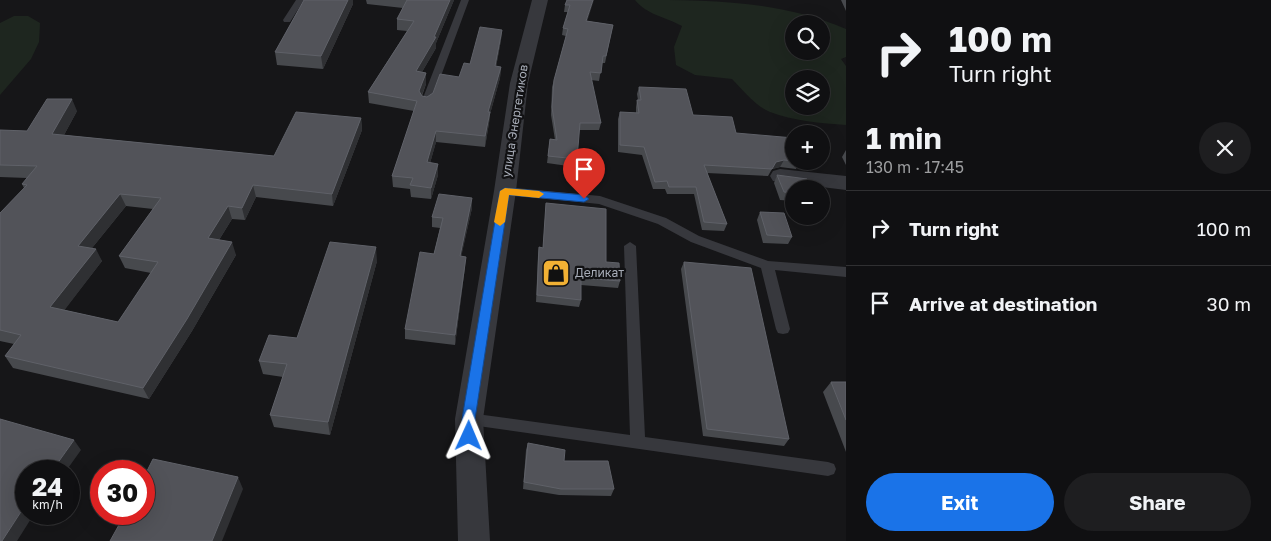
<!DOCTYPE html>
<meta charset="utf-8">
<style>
body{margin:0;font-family:"Golos Text",sans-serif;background:#1e1e20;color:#f1f3f6;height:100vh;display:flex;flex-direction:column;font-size:19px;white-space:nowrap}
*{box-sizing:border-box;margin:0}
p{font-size:16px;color:#9c9d9f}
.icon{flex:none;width:28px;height:28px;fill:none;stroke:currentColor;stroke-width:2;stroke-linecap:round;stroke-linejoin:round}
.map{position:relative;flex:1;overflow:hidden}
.sheet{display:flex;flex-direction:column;background:#101012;width:425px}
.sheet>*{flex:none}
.guide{background:#101012;color:#f1f3f6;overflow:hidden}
.controls{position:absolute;left:785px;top:15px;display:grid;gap:10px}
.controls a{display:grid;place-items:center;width:45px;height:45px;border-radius:50%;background:#101012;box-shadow:0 5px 20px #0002,0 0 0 1px #303032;font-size:25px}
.speed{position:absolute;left:15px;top:460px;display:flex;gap:10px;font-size:25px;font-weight:700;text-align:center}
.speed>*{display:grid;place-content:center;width:65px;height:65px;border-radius:50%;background:#101012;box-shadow:0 5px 20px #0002,0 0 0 1px #303032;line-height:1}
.speed small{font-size:12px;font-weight:400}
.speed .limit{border:8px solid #d22;background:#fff;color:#111}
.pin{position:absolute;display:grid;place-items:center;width:42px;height:42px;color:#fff;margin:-51px -21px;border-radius:50% 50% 50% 0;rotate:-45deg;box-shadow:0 0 5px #0007}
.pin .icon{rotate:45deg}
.me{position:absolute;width:55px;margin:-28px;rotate:1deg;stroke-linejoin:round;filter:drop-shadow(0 0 4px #0008)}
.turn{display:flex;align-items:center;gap:18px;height:105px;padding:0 20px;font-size:22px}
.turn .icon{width:65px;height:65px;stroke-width:2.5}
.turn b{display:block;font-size:35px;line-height:42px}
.round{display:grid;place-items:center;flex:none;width:52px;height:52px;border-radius:26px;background:#1e1e20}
.summary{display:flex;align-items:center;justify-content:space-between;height:85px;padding:0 20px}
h1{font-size:30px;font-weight:700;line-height:38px}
.button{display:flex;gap:10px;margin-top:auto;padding:10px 20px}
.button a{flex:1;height:58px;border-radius:30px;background:#1a73e8;color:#fff;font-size:20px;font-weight:700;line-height:58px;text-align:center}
.button a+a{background:#1e1e20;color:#f1f3f6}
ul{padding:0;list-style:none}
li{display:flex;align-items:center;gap:15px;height:75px;padding:0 20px;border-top:1px solid #303032}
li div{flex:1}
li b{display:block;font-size:19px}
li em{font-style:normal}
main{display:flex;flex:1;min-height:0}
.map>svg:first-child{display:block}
.green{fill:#1e261f;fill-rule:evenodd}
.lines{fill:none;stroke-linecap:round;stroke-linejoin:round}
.service{fill:#37383d;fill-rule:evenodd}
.minor{fill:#37383d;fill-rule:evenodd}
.wall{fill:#47494d;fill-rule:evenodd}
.shaded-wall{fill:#2f3033}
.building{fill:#525359;stroke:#5f6168;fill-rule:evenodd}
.route{fill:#1a73e8;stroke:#114b97}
.slow{fill:#f59e0b}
.labels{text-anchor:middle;stroke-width:4.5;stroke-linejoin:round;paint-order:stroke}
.street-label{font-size:12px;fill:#a8adb8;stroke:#111113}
.poi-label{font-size:12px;fill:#a8adb8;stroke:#111113;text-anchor:start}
</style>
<main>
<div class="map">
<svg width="846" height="541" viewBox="0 0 846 541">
<rect width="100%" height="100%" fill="#161618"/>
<path class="green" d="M 635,0 C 709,0 778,0 846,29 L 846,57 L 841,59 L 846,66 L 846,125 C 821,123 793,121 770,112 C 755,106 743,90 732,79 L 695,75 L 676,65 L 674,47 L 682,26 C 666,17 647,15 635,0 ZM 794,24 L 821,24 L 821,51 L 794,51 ZM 794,79 L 821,79 L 821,106 L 794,106 Z
M 14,16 L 28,16 L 40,23 L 39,42 L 31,59 L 0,95 L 0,23 Z"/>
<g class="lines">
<path class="service" d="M 296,0 L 304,0 L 290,22 L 284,22 L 283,20 Z
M 461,0 L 469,0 L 431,103 L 426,106 L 423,105 L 421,103 Z
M 505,187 L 600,196 L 666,218 L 699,236 L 768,261 L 846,267 L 846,277 L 775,270 L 790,329 L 788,333 L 783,334 L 778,333 L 776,329 L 761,268 L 691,242 L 658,224 L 599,204 L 501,194 L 499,191 Z
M 630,242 L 636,246 L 645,437 L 828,462 L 834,464 L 836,469 L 834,474 L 828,476 L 464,424 L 462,419 L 464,414 L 469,413 L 630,435 L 624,246 Z"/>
<path class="minor" d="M 532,0 L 548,0 L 528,83 L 516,191 L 483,419 L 490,541 L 458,541 L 455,419 L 494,191 L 510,83 Z
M 780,169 L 846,176 L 846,190 L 773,181 L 770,176 L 773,171 Z"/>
</g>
<path class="wall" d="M 304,0 L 353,0 L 353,4 L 323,69 L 277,65 L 275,52 Z
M 366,0 L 454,0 L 436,43 L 436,48 L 422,72 L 426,73 L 426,84 L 422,96 L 427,97 L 459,77 L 470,64 L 502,30 L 501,40 L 496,67 L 501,67 L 500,78 L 490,114 L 489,123 L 485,147 L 436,142 L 430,163 L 438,175 L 431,199 L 411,197 L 410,189 L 393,187 L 392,176 L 414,111 L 369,103 L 368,92 L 407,31 L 397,30 L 397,19 L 403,8 L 367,4 Z
M 567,0 L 587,21 L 613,25 L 605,63 L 602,63 L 599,81 L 591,80 L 601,123 L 599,130 L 579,130 L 577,159 L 575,167 L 547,163 L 550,139 L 555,140 L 551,115 L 552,87 L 554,80 L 566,36 L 562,35 L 563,28 L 568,12 L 564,12 L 565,5 Z
M 841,0 L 846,0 L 846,11 Z
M 639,87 L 693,115 L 736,133 L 794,161 L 801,161 L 799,162 L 796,169 L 780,167 L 772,169 L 768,176 L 707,173 L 727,224 L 724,231 L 702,230 L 694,194 L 667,194 L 665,189 L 653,189 L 642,155 L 618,152 L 618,119 L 620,112 L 636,113 L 636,107 L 637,100 L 638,100 L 637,94 Z
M 77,111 L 64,135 L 274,156 L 361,118 L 362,130 L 333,206 L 256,197 L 245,220 L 232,219 L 219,240 L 236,255 L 192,331 L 149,399 L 13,368 L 5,356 L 14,344 L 0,341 L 0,213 L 24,188 L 22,184 L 27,178 L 0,177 L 0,130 L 27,131 ZM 126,206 L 153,209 L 119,256 L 125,268 L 151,273 L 118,322 L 64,310 L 102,261 L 92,248 Z
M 846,150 L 846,165 L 842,157 Z
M 777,175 L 794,189 L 794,201 L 780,200 L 774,183 Z
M 546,203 L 606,262 L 620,281 L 618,288 L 581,285 L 581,300 L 579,307 L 536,302 L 538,255 L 539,247 L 543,248 Z
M 472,208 L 461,256 L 465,267 L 455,345 L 405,339 L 405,329 L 434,254 L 440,228 L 432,227 L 432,217 Z
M 760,212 L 792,237 L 788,244 L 763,243 L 757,220 Z
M 377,261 L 330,435 L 274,427 L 270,415 L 283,377 L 263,374 L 259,361 L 297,338 Z
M 684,262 L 789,439 L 784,446 L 703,436 L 681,269 Z
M 831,382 L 846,382 L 846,452 L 823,392 Z
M 528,443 L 564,461 L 614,489 L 611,496 L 559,495 L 523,489 L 526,450 Z"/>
<path class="shaded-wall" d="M 348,0 L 353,0 L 353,4 L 323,69 L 321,56 Z
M 450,0 L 454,0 L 436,43 L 436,48 L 416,82 L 416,71 Z
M 593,0 L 594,0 L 585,28 L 586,21 Z
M 502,30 L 501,40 L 494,77 L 495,66 Z
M 501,67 L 500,78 L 490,114 L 489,123 L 485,147 L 488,112 Z
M 426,73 L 426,84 L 419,102 L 419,91 Z
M 72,99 L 77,111 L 58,146 L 52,134 Z
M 361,118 L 362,130 L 333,206 L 332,194 Z
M 436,131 L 436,142 L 427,174 L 427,162 Z
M 784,160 L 780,167 L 772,169 L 768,176 L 776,162 Z
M 438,164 L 438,175 L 431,199 L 431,188 Z
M 253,185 L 256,197 L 245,220 L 242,208 Z
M 120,194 L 126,206 L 84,258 L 78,246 Z
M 472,198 L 472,208 L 459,267 L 460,256 Z
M 228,206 L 232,219 L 212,251 L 208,238 Z
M 232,242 L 236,255 L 192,331 L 149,399 L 143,388 Z
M 376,247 L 377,261 L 330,435 L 328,422 Z
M 96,249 L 102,261 L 57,320 L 50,307 Z
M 466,257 L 465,267 L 455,345 L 455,335 Z
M 74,440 L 81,450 L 66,471 L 52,471 Z
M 238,477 L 243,489 L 222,541 L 212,541 Z
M 26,504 L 26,514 L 34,514 L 17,541 L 2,541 Z"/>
<path class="building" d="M 304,0 L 348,0 L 321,56 L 275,52 Z
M 407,0 L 450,0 L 434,37 L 436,37 L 416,71 L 426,73 L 419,91 L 422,96 L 427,97 L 433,93 L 440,74 L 459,77 L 464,63 L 470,64 L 480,27 L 502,30 L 495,66 L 501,67 L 488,112 L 490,112 L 485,136 L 436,131 L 427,162 L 438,164 L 431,188 L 410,185 L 413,178 L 392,176 L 417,101 L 368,92 L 414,21 L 397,19 Z
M 567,0 L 593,0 L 586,21 L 613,25 L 606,56 L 603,56 L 601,73 L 590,72 L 601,123 L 580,123 L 577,159 L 548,156 L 550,139 L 557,140 L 552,107 L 554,80 L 568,29 L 563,28 L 570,5 L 565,5 Z
M 639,87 L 686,89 L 693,115 L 732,117 L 736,133 L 794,138 L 794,161 L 784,160 L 776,162 L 772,169 L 704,165 L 727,224 L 704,222 L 696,187 L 669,187 L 667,181 L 655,182 L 644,147 L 620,145 L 620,112 L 639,113 L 637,100 L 641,100 Z
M 47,99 L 72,99 L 52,134 L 274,156 L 296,112 L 361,118 L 332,194 L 253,185 L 242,208 L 228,206 L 208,238 L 232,242 L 187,319 L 143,388 L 5,356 L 21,335 L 0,330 L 0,213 L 27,185 L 22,184 L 37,166 L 0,165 L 0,130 L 27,131 ZM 120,194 L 161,198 L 119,256 L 158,262 L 118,322 L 50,307 L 96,249 L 78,246 Z
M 777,175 L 807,179 L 812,189 L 794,189 L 794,193 L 784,192 Z
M 439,194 L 472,198 L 460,256 L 466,257 L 455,335 L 405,329 L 420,252 L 434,254 L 443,218 L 432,217 Z
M 546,203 L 606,209 L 606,262 L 619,263 L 620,281 L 581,278 L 581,300 L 537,295 L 539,247 L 543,248 Z
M 760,212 L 784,213 L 792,237 L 767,235 Z
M 330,242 L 376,247 L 328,422 L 270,415 L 287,364 L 259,361 L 269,335 L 297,338 Z
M 684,262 L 751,268 L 789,439 L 707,429 Z
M 831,382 L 846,382 L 846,420 Z
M 0,419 L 74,440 L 52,471 L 26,471 L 26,504 L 2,541 L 0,541 Z
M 528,443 L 565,450 L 564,461 L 608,461 L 614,489 L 561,489 L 524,482 Z
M 153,459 L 238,477 L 212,541 L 110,541 L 125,514 L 144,514 L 144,477 Z"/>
<path class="route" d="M 505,188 L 584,195 L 589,199 L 584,202 L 509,195 L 475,419 L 476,436 L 474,441 L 469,443 L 464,441 L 462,419 L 500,191 Z"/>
<path class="slow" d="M 505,188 L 539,191 L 544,194 L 539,198 L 509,195 L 505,222 L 500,226 L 494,222 L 500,191 Z"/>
<defs>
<g id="shop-square" transform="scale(1.4375)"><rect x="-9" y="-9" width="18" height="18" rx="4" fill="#f2b134" stroke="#111113"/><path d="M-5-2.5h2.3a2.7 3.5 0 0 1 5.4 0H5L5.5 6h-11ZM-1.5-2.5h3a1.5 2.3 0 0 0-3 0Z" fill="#111"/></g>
</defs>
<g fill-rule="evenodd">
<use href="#shop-square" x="556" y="273"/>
</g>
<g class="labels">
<g class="street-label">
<text transform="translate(515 121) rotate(-81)" y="4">улица Энергетиков</text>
</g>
<g class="poi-label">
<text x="575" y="277">Деликат</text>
</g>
</g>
</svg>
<div class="controls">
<a><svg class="icon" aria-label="search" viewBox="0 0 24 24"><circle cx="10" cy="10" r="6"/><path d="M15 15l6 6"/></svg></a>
<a><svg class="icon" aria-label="layers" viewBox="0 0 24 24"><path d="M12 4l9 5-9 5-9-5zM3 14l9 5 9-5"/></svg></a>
<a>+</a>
<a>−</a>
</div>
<div class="speed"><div>24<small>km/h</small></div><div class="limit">30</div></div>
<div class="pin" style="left:584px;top:199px;background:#d93025"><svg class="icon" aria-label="arrive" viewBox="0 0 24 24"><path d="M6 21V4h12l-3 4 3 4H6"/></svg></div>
<svg class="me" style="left:469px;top:436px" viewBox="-20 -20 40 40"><path d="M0-17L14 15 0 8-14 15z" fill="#1a73e8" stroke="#fff" stroke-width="4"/></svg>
</div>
<section class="sheet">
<div class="guide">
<div class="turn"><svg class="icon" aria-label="right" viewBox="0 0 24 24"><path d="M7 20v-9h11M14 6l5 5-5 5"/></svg><div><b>100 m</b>Turn right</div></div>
</div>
<div class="summary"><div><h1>1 min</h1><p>130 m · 17:45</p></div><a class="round"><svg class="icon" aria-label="close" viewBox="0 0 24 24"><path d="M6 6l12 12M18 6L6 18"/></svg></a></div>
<ul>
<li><svg class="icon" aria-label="right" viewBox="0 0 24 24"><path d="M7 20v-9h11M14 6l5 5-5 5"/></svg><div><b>Turn right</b></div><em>100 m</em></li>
<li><svg class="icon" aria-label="arrive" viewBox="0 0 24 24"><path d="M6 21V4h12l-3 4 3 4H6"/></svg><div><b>Arrive at destination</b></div><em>30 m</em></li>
</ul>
<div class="button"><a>Exit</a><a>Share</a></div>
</section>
</main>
